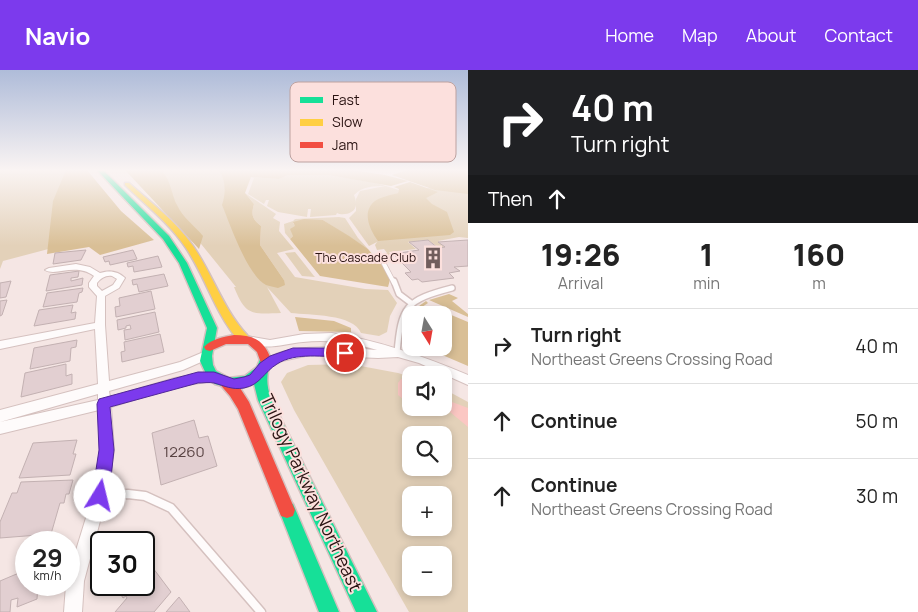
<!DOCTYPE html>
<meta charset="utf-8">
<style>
body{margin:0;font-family:Manrope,sans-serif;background:#f2f2f2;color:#222;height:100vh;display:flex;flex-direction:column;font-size:19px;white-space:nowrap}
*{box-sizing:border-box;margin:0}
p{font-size:16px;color:#767676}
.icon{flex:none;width:28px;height:28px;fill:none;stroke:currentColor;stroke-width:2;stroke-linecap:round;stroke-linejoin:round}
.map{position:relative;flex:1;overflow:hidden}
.drawer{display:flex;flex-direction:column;background:#fff;width:450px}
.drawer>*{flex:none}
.top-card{background:#202124;color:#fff;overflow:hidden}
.needle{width:32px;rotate:169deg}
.controls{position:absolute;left:402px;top:236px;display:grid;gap:10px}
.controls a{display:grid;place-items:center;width:50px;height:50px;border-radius:10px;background:#fff;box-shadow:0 2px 8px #0003;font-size:25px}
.speed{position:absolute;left:15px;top:461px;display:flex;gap:10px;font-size:25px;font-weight:700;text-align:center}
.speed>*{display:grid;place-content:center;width:65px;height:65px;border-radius:50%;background:#fff;box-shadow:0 2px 8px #0003;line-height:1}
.speed small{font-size:12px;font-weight:400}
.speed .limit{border:2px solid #111;border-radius:8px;background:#fff;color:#111}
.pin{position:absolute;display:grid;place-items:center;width:42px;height:42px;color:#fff;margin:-21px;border:2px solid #fff;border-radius:50%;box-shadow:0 1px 5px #0007}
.me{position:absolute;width:55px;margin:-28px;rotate:9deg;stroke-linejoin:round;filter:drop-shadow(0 0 4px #0008)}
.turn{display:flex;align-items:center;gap:18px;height:105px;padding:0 20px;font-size:22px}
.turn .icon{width:65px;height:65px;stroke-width:2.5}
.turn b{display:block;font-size:35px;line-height:42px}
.then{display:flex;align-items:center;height:48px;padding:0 20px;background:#0003;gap:10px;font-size:19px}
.eta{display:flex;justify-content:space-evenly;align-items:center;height:85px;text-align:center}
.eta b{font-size:30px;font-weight:800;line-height:35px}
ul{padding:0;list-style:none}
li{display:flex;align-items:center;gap:15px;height:75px;padding:0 20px;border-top:1px solid #e0e0e0}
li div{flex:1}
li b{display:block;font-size:19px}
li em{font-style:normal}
header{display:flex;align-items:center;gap:30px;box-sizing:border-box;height:70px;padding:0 25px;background:#7c3aed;color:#fff}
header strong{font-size:24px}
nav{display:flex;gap:28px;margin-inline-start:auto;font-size:18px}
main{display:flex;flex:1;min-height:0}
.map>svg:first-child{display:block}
.green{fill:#e3d1b9;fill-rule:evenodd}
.forest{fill:#d9bf96}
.water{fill:#fbc7c3}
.building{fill:#e2cfd1;stroke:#c3b1b2}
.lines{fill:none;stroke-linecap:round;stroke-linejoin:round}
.lane-far2-casing{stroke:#d5c1bf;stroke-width:5.5}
.lane-far1-casing{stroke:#d5c1bf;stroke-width:8}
.lane-casing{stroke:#d5c1bf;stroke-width:11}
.street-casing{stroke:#d5c1bf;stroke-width:2}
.fast-casing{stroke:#d5c1bf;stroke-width:3}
.slow-casing{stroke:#d5c1bf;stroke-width:3}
.jam-casing{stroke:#d5c1bf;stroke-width:3}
.lane-far2{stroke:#fefbfb;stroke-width:4}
.lane-far1{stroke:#fefbfb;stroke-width:5}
.lane{stroke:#fefbfb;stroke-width:8}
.street{fill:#fefbfb;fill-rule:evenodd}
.fast{fill:#16e098;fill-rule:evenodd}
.slow{fill:#ffcf43;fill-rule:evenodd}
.jam{fill:#f24e42;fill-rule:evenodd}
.route{fill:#7c3aed;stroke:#51269a}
.labels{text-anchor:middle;stroke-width:4;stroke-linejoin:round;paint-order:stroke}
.far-poi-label{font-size:12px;fill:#2a1312;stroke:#fce0dd;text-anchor:end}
.near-number-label{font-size:15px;fill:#584242}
.near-street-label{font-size:18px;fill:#2a1312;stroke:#fce0dd}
.key{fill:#fce0dd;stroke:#bda2a0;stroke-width:1}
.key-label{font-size:14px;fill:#2a1312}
</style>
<header>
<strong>Navio</strong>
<nav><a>Home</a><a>Map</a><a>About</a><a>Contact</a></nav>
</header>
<main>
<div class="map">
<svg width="468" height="542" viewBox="0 0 468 542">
<rect width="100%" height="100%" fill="#f5e6e4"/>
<path class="green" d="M 0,100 L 79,100 L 56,177 L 3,191 L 0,199 Z
M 155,100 L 227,100 L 272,211 L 284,210 L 260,175 L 261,156 C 252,149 251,145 254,134 L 245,123 L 276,144 L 273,148 L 280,152 L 279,161 L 294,179 L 277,183 L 295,207 L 365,219 L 388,220 L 397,233 L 390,246 L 387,262 L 379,266 L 361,263 C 354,244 309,245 291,243 L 267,217 L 281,243 C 251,244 246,246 234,217 L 236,217 L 176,143 Z
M 288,105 L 328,105 L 376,113 L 399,120 L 398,123 L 375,132 L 440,115 L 468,120 L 468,168 L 459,167 L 438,171 L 444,177 L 438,177 L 428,170 L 408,172 L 416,179 L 389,182 L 393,187 L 383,184 L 387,183 L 384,179 L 377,180 L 375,175 L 377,172 L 369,176 L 349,148 L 356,141 L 356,129 L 360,121 L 385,116 C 373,116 363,116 354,125 C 355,128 356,130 356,133 C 357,144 342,146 337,143 L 336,145 L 310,147 L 311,139 L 308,139 L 307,147 L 278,142 L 267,136 L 269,130 L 266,130 L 264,134 L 248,124 L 254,108 L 251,107 L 279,109 Z
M 339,147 L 345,148 L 358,168 L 368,179 L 323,150 L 293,153 L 296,156 L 293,166 L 290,169 L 285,163 L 284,154 L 293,151 L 295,149 Z
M 295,182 L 314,206 L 315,207 L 302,206 L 285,183 Z
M 350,294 L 398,303 L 411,307 L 411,338 L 444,338 L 444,319 L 468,332 L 468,542 L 409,542 L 294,340 L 281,312 L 287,303 L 308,295 ZM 411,365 L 444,365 L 444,398 L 411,398 ZM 411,425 L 444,425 L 444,458 L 411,458 ZM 411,485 L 444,485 L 444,518 L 411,518 Z"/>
<path class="forest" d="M 66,100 L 87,100 L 121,141 L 154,170 L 100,185 L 89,177 L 47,184 L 53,131 Z
M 125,100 L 160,100 C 171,108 171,124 177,135 C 182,147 195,156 203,166 L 199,179 Z
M 219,100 L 351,100 L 385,105 L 408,111 L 391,116 L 328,105 L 288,105 L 279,109 L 251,107 L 245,123 L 254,134 C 251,145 252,149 261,156 L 260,175 L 284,210 L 285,215 L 278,218 C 274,217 269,216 266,215 C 247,205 230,154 222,135 C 226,123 226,111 219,100 Z
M 407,100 L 468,100 L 468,124 L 435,120 L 392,105 Z
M 410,112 L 438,122 L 426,128 L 432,134 L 447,142 L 454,162 L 450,165 L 378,171 C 370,160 361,142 375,131 C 381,127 391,125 398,123 L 399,119 L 394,117 Z
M 304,149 L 323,150 L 349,166 L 368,179 L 391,206 L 388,217 L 320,206 L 290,169 L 293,166 L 290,159 L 295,156 L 293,152 Z
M 449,224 L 458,228 L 452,231 L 468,244 L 468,247 L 429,230 Z
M 426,231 L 428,233 L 422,237 L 428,241 L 437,239 L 468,252 L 468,296 L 426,278 L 444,278 L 444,245 L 413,245 L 419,236 Z
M 295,247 L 334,251 L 351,258 L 351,262 L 299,261 Z"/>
<path class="water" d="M 401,309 L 411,314 L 411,336 L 398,325 L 398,313 Z
M 444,329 L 468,338 L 468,357 L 444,337 Z"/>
<path class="building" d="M 428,170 L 438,178 L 445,177 L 438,172 L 468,170 L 468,196 L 454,197 L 460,201 L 449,203 L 454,208 L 422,212 L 418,209 L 412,210 L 405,203 L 411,202 L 393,184 L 419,180 L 409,172 Z
M 86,180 L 81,190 L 53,194 L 55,183 Z
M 133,180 L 137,189 L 110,195 L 109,191 L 105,192 L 103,187 Z
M 158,186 L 162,197 L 134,202 L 133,196 L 128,197 L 127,193 Z
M 79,201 L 78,207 L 71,208 L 71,211 L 83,208 L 82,215 L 46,221 L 50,205 Z
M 164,204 L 168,216 L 139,222 L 137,214 L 133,215 L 132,210 Z
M 11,211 L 6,227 L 0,228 L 0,213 Z
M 83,218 L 82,222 L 79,223 L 77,232 L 43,237 L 47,223 Z
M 151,221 L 155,239 L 116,247 L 115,237 L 120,236 L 119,228 Z
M 7,230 L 2,245 L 0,246 L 0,231 Z
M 73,235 L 71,243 L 76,242 L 75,249 L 34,256 L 39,240 Z
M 155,242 L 159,262 L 125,270 L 124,260 L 131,259 L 130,255 L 126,256 L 126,258 L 118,260 L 117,250 Z
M 160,264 L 164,282 L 122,292 L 121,282 L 125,281 L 124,272 Z
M 77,270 L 76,277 L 71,278 L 70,291 L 30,299 L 34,278 Z
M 66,294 L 66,306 L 72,304 L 72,314 L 21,327 L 25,303 Z
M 194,350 L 199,368 L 208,366 L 217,396 L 161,415 L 152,363 Z
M 77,370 L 73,384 L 76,384 L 70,405 L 19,408 L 33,373 Z
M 73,410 L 69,424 L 66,424 L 64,433 L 60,433 L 51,464 L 0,468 L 0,452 L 12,423 L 17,423 L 21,412 Z
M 144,486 L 171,522 L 154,542 L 115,542 L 127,528 L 126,526 L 123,528 L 115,515 L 144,515 Z
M 26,500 L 26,515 L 38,515 L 37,529 L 17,537 L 18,528 L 11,530 L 10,542 L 0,542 L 0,511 Z
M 179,527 L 190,542 L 166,542 Z"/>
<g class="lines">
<g class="lane-far2-casing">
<path id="lane-far2" d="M 384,194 L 394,213"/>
</g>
<g class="lane-far1-casing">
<path id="lane-far1" d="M 394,211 L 399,224 L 411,233
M 397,283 C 401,236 406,230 452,218"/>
</g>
<g class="lane-casing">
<path id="lane" d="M 101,425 L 128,424 L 145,426 L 171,438 L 261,542"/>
</g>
<g class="street-casing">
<path id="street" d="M 76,194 L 90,197 L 100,203 C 109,200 118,201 125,208 L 119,218 L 105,226 L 105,255 L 109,311 L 180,292 L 206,281 L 210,282 L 211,285 L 210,288 L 183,300 L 109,321 L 110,327 L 175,308 L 203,303 L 215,302 L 219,304 L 221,307 L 219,310 L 175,317 L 111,337 L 114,380 L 107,425 L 84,511 L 82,542 L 64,542 L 66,515 L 69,515 L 69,503 L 93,425 L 100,380 L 99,340 L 0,364 L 0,352 L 98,330 L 98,324 L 0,352 L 0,340 L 98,314 L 95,259 L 0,279 L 0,271 L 95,253 L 97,226 L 89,217 L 89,213 L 94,206 C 75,192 56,207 45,200 L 49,198 ZM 112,206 L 117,209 L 113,215 L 102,221 L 97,216 L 97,213 C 101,208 106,205 112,206 Z
M 332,263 C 380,271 423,286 468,305 L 468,315 L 419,293 L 398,287 L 378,288 L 310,285 L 282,291 L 265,300 L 261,299 L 260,296 C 276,270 350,278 377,280 C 354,273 328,269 303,272 C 283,274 270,280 249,274 L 248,271 L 253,267 L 270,270 L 304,264 Z"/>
</g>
<g class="fast-casing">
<path id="fast" d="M 97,100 L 103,100 L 169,166 L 187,193 L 217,258 L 212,286 L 213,295 L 216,301 L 229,308 L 245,306 L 257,297 L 261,287 L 269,287 L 271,290 C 266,305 266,314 271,329 L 377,542 L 356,542 L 258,330 L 254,314 L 238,319 L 229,318 L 215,314 L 208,308 L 200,291 L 207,258 L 179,193 L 163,169 Z
M 287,432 L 293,434 L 339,542 L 319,542 L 279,440 L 281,434 Z"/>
</g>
<g class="slow-casing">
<path id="slow" d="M 125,113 L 129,113 C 151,133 176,151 193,176 C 213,205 223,239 247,265 L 249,268 L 247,271 L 239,271 C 215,243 206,208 186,178 C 170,154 146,135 125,115 Z"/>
</g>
<g class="jam-casing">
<path id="jam" d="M 234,265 C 254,265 265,271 271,290 L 269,293 L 261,293 L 257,282 L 248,274 L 226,274 L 210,281 L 206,280 L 204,277 C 211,269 224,267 234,265 Z
M 224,307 L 240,318 L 249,332 L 295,440 L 293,446 L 287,448 L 281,446 L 238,339 L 230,326 L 218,312 L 220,308 Z"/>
</g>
<use href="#lane-far2" class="lane-far2"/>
<use href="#lane-far1" class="lane-far1"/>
<use href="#lane" class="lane"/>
<use href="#street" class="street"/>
<use href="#fast" class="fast"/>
<use href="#slow" class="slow"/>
<use href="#jam" class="jam"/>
</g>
<linearGradient id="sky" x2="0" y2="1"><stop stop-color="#afbcd9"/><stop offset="0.57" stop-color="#faf4f3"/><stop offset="1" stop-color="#faf4f3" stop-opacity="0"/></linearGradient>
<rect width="468" height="176" fill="url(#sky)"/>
<path class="route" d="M 293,278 L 345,278 L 351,283 L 345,287 C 325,287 295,282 277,294 C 264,302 260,315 244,318 C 232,320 225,316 214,313 C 209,312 203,313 198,313 L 110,337 L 114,380 L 109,426 L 106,431 L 100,434 L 94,431 L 92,426 L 99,380 L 97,334 L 99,329 L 198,302 L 214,302 L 234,309 L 244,307 L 250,305 L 260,293 L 270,286 Z"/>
<defs>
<g id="building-bare" transform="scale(1.725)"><path d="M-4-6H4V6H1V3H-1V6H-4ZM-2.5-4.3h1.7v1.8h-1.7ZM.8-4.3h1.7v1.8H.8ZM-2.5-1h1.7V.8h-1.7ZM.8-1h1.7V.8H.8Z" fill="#715d5c" stroke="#fce0dd" stroke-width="2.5" paint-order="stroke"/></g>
</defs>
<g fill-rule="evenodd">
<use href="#building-bare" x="433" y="188"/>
</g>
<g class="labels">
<g class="far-poi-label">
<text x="416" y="192">The Cascade Club</text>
</g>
<g class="near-number-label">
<text x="184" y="387">12260</text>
</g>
<g class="near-street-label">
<text transform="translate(311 423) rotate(65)" y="6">Trilogy Parkway Northeast</text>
</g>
</g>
<rect x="290" y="12" width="166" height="80" rx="8" class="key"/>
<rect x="300" y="27" width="23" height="6" fill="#16e098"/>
<rect x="300" y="49" width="23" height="7" fill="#ffcf43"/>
<rect x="300" y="72" width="23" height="6" fill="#f24e42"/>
<g class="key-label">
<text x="332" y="35">Fast</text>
<text x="332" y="57">Slow</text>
<text x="332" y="80">Jam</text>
</g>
</svg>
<div class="controls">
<a><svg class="needle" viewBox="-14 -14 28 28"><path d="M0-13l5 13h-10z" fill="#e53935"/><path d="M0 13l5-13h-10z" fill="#767676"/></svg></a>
<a><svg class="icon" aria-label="sound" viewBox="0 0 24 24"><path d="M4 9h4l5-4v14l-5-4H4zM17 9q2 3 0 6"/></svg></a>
<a><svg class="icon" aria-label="search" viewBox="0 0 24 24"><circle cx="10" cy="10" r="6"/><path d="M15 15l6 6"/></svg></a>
<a>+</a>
<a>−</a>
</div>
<div class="speed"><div>29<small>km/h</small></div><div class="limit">30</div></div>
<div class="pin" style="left:345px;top:283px;background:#d93025"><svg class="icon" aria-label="arrive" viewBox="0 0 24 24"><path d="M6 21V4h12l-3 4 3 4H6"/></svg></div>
<svg class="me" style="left:100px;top:426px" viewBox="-20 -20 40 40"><circle r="19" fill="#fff"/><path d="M0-13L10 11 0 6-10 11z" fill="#7c3aed"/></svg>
</div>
<section class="drawer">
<div class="top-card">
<div class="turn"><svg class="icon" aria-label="right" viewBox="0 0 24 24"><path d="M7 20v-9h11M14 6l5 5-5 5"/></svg><div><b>40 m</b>Turn right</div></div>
<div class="then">Then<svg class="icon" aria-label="ahead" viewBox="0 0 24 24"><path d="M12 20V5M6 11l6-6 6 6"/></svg></div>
</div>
<div class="eta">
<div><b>19:26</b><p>Arrival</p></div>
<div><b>1</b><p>min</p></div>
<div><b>160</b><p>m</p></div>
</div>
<ul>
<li><svg class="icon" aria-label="right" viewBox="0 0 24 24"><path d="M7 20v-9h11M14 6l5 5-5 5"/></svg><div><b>Turn right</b><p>Northeast Greens Crossing Road</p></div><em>40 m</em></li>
<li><svg class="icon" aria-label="ahead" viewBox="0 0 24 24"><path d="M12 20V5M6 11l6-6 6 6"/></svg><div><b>Continue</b></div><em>50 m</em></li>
<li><svg class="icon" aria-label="ahead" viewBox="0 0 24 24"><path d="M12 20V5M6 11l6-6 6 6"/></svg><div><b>Continue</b><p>Northeast Greens Crossing Road</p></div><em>30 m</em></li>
</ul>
</section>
</main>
